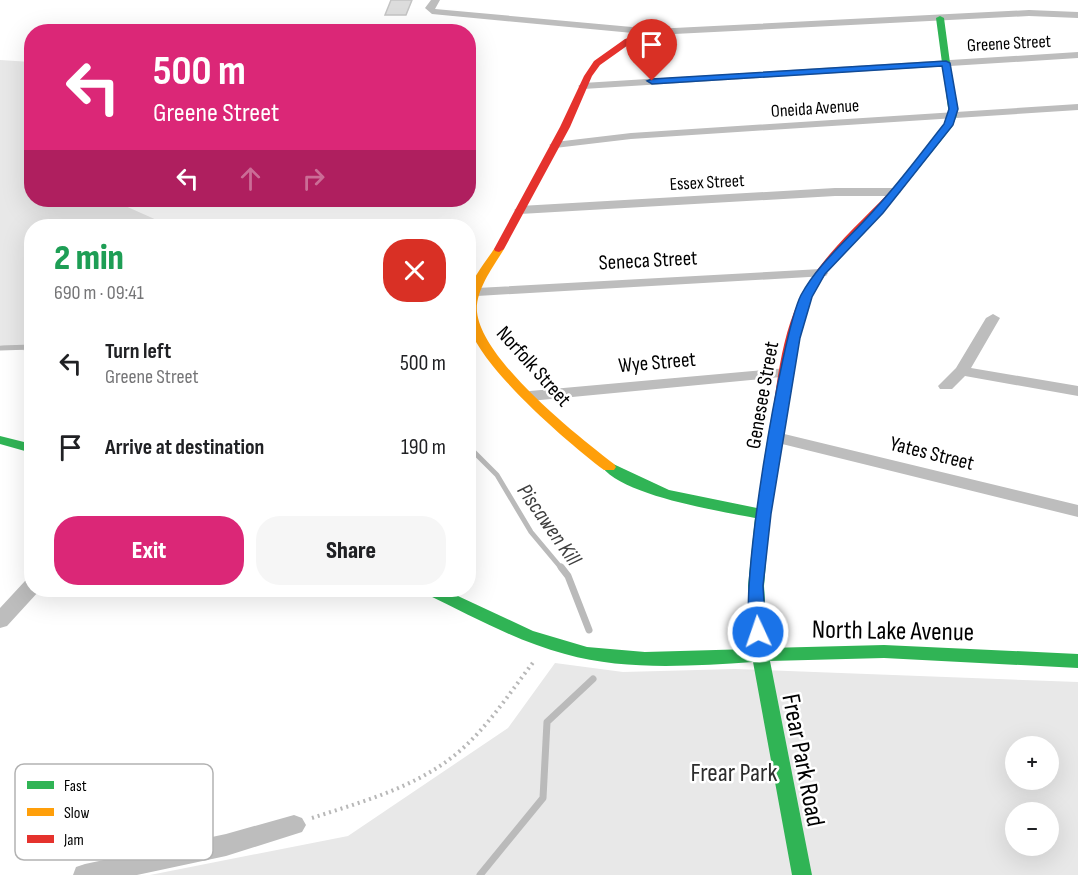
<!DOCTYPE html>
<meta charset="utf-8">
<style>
body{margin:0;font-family:"Sofia Sans Condensed",sans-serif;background:#f6f6f6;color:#202124;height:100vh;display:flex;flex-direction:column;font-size:22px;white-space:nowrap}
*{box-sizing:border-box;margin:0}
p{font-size:20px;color:#757577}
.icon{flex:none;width:33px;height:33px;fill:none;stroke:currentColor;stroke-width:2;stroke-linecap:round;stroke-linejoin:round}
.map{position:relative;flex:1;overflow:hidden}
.side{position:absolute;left:24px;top:219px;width:452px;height:378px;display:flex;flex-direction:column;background:#fff;border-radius:24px;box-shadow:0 6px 24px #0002}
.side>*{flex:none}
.banner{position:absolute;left:24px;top:24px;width:452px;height:183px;border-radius:24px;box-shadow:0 6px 24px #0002;background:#db2777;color:#fff;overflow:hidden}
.buttons{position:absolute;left:1005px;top:736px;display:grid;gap:12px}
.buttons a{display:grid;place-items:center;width:54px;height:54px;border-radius:50%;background:#fff;box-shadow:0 6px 24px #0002;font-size:30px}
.pin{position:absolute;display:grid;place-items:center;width:51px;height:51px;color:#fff;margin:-62px -26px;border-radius:50% 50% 50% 0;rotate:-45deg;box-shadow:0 0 6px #0007}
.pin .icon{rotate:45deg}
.me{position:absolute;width:66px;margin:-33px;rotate:357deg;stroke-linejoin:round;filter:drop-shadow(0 0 4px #0008)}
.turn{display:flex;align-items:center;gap:21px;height:126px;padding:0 30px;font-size:27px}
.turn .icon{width:78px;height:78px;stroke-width:2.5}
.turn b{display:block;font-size:42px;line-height:51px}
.lanes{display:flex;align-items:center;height:57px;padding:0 30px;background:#0003;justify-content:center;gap:30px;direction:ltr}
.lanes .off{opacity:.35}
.round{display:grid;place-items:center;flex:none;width:63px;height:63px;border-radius:24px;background:#f6f6f6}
.overview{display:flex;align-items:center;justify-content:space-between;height:102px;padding:0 30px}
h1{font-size:36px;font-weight:800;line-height:45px;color:#1e9e55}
.button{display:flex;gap:12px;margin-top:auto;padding:12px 30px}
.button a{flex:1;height:69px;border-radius:24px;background:#db2777;color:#fff;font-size:24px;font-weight:800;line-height:69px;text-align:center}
.button a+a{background:#f6f6f6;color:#202124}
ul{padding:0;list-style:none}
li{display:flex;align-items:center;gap:18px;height:84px;padding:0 30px}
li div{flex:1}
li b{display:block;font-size:22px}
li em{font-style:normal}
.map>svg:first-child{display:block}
.green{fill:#e8e8e8;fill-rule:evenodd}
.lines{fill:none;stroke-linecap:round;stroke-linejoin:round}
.stream-far1{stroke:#bababa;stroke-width:5}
.stream{stroke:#bababa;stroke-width:7}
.building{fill:#dcdcdc;stroke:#c4c4c4;stroke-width:1.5}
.path{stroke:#b8b8b8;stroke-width:4;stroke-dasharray:2 4;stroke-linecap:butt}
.street{fill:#bdbdbd;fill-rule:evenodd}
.fast{fill:#30b455;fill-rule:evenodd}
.slow{fill:#ff9f0a;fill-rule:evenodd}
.jam{fill:#e5322d;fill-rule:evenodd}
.route{fill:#1a73e8;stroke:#114b97;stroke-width:1.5}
.labels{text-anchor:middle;stroke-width:5;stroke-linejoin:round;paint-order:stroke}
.far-street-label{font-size:18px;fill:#000;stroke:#fff}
.street-label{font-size:21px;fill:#000;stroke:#fff}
.water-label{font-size:22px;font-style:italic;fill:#3e3e3e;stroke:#fff}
.near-street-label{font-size:26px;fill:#000;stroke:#fff}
.near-park-label{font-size:26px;fill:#2d2d2d;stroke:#fff}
.key{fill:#fff;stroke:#b2b2b2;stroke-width:1.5}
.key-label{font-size:16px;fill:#000}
</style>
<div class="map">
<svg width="1078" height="875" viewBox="0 0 1078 875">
<rect width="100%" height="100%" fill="#fff"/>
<path class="green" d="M 0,60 L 31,62 L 32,200 L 112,200 L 170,226 L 32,226 L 31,352 L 0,345 Z
M 555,663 L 623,672 L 735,669 L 1078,682 L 1078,875 L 150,875 L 348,836 L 508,728 ZM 1016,747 L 1048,747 L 1048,780 L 1016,780 ZM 1016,813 L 1048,813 L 1048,846 L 1016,846 Z"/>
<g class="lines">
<path class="stream-far1" d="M 0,348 L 32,347
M 468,446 L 497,475 L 531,532 L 562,569"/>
<path class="stream" d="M 561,567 L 568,576 L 589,630
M 480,875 L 543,798 L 547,722 L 593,679"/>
</g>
<path class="building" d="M 391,0 L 412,0 L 406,15 L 385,15 Z"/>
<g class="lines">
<path class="path" d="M 312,818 C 361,802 414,788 455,755 C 487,729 510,692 535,660"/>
<path class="street" d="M 431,0 L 440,0 L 435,9 L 654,29 L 1029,10 L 1078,12 L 1078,18 L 1029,16 L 654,35 L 432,14 L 425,8 Z
M 1078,52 L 1078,58 L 583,89 L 578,86 L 583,83 Z
M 1078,104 L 1078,110 L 631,139 L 555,148 L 549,145 L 555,142 L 631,133 Z
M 835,188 L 895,188 L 901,192 L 895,196 L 835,196 L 520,214 L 514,210 L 520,206 Z
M 821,269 L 828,273 L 826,276 L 477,296 L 470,292 L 477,288 Z
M 993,314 L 1000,318 L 971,368 L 1078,386 L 1078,396 L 965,376 L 952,389 L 940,389 L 938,386 L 956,368 L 986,318 Z
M 787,368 L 792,370 L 795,373 L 792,376 L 530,401 L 522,396 L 530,391 Z
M 776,432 L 1078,505 L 1078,517 L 770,441 L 768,437 Z
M 32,579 L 32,590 L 39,591 L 7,626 L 0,628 L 0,608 L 25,581 Z
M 294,815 L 302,818 L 306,825 L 302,832 L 226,856 L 137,875 L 73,875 L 76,867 L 85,864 L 226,834 Z"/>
<path class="fast" d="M 940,16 L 944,18 L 957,115 L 952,127 L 903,188 L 900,189 L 895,186 L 945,124 L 949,115 L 936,18 Z
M 0,436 L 32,444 L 32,453 L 0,444 Z
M 774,445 L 781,449 L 770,514 L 764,586 L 768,648 L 884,645 L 1078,654 L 1078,668 L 884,658 L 770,661 L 812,875 L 792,875 L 753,662 C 691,666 626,671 565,654 C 516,641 472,616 426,594 L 424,590 L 445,590 L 533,631 L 587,647 L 645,652 L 751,649 L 748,586 L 755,518 C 719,511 624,496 602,467 L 609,462 L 669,490 L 757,508 L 767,449 Z"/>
<path class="slow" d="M 499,246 L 504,249 C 494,266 475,290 477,312 C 482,360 576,435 614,464 L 616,467 L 614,470 L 604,470 C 568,443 481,368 469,326 C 467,318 467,306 468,298 C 469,281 485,263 494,249 Z"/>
<path class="jam" d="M 654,30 L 657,30 L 657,34 L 631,43 L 600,65 L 592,76 L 570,127 L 504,249 L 499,252 L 495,251 L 494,249 L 560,127 L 584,76 L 594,61 L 625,39 Z
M 900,183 L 905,186 L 903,188 C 876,220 841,248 819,284 C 791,329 789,398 781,449 L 779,452 L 769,452 L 767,449 C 777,396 778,331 808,284 C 831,246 867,217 897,184 Z"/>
</g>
<path class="route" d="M 946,61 L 950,63 L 958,109 L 953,125 L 883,213 L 825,274 L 812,297 L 800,338 L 771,514 L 763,586 L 766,632 L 764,636 L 752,636 C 735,604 782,332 801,295 C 819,262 850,238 875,209 C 900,182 921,153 944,124 L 949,109 L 942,66 L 652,84 L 647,81 L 652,79 Z"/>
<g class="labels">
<g class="far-street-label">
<text transform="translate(1009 43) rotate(-3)" y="6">Greene Street</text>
<text transform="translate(815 108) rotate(-4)" y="6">Oneida Avenue</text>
<text transform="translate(707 182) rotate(-3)" y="6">Essex Street</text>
</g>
<g class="street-label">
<text transform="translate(648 260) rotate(-3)" y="7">Seneca Street</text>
<text transform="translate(657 362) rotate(-5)" y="7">Wye Street</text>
<text transform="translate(534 366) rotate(48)" y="7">Norfolk Street</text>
<text transform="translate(762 395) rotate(-80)" y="7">Genesee Street</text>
<text transform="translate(932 453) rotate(14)" y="7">Yates Street</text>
</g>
<g class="water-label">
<text transform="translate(550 524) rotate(55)" y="8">Piscawen Kill</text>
</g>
<g class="near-street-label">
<text transform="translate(893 630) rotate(1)" y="9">North Lake Avenue</text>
<text transform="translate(804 760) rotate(79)" y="9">Frear Park Road</text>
</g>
<g class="near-park-label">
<text x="734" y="781">Frear Park</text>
</g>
</g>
<rect x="15" y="764" width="198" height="96" rx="9" class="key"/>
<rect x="27" y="781" width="27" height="8" fill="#30b455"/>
<rect x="27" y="808" width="27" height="8" fill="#ff9f0a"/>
<rect x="27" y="835" width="27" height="8" fill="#e5322d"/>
<g class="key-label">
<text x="64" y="791">Fast</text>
<text x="64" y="818">Slow</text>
<text x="64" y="845">Jam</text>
</g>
</svg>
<div class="buttons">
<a>+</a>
<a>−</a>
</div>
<div class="pin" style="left:652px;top:81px;background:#d93025"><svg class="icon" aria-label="arrive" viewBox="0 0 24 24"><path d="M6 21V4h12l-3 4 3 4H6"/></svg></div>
<svg class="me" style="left:758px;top:632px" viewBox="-20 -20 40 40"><circle r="17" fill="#1a73e8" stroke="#fff" stroke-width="3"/><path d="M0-11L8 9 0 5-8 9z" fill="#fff"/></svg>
<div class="banner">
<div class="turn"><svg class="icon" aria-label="left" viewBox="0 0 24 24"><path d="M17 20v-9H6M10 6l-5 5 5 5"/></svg><div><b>500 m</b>Greene Street</div></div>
<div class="lanes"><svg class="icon" aria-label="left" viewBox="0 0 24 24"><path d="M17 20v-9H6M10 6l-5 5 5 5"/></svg><svg class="icon off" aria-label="ahead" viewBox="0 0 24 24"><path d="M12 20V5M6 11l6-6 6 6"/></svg><svg class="icon off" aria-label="right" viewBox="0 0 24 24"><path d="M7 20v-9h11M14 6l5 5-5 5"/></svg></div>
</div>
<section class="side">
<div class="overview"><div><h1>2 min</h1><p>690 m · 09:41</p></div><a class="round" style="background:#d93025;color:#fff"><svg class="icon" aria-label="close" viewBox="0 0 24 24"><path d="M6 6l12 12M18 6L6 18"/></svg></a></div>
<ul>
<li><svg class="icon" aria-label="left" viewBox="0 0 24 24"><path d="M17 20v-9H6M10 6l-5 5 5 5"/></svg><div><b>Turn left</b><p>Greene Street</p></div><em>500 m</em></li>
<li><svg class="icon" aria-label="arrive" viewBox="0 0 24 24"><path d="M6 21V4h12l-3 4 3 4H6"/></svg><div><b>Arrive at destination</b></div><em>190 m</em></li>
</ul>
<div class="button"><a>Exit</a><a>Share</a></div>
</section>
</div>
